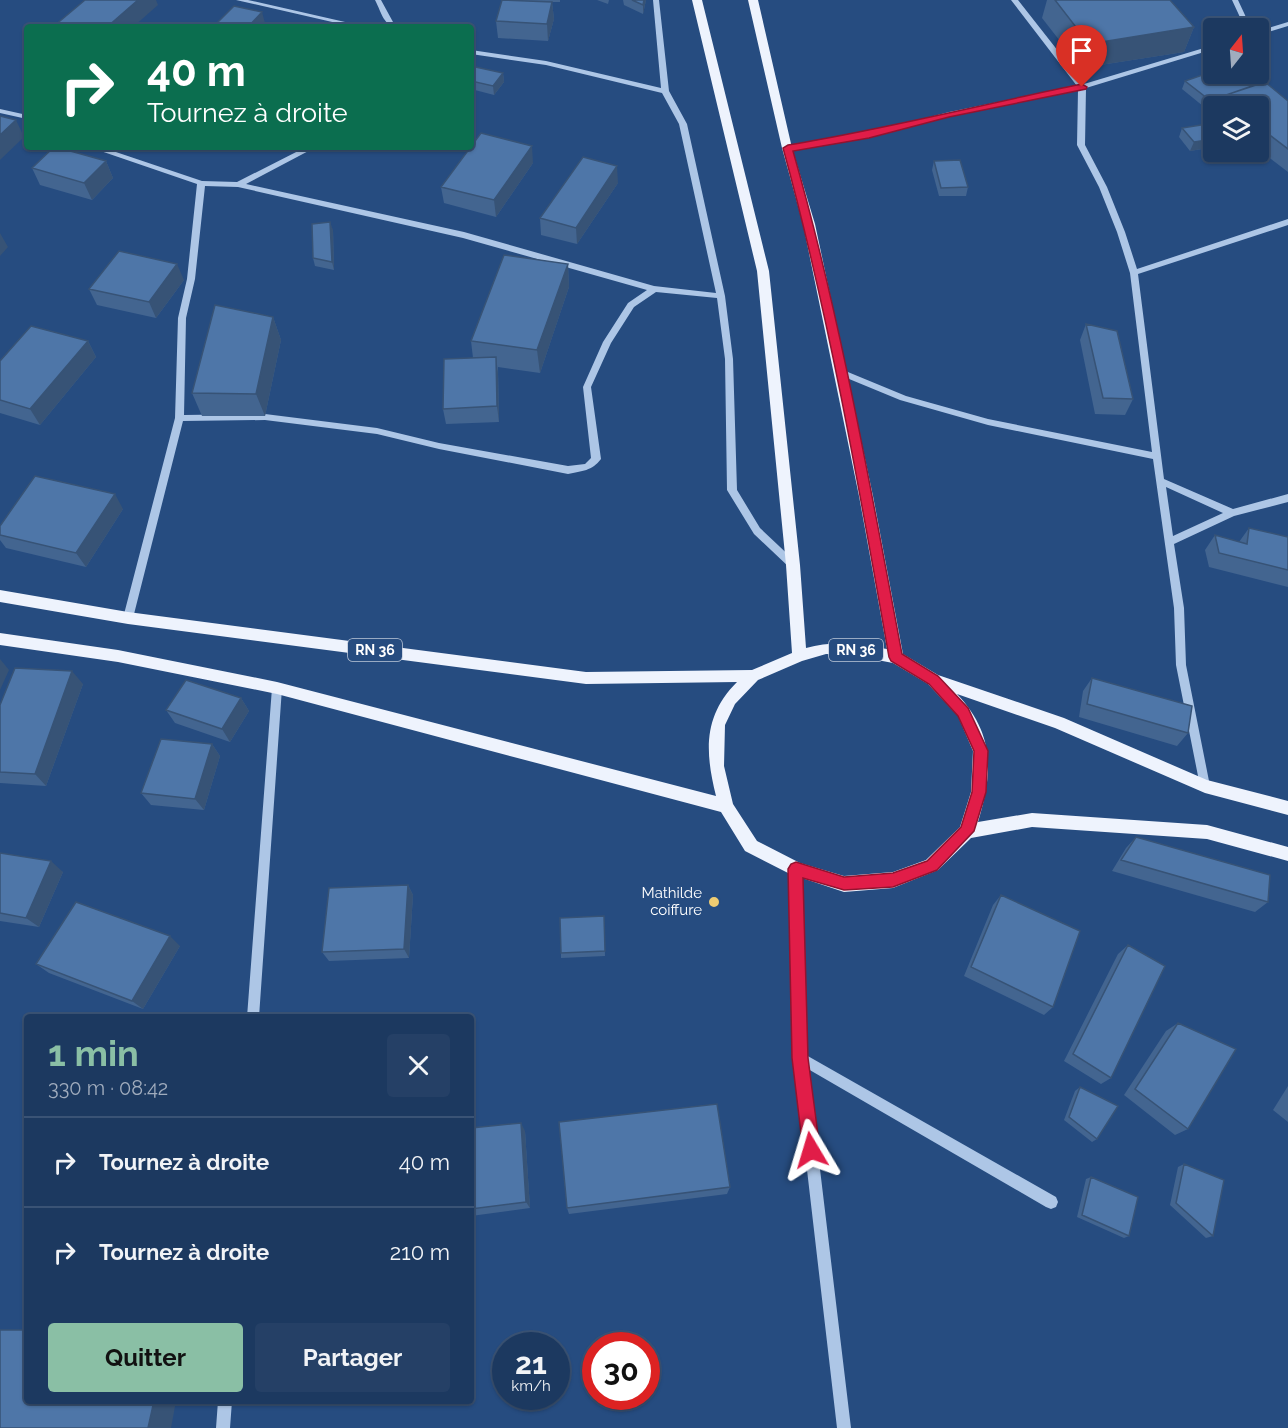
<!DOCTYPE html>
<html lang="fr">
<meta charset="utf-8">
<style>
body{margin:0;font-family:Raleway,sans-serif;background:#254066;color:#f1f3f6;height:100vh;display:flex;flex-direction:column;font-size:22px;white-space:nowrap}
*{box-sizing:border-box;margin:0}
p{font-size:20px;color:#a0acbd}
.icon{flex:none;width:33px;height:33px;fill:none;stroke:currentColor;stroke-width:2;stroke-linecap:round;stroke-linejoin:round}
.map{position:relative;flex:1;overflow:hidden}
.side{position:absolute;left:24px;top:1014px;width:450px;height:390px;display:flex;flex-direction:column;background:#1c3960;border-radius:6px;box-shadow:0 2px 4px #0004,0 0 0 2px #3a5375}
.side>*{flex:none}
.guide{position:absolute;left:24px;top:24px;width:450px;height:126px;border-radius:6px;box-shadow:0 2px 4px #0004,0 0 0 2px #3a5375;background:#0b6e4f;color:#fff;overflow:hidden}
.needle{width:39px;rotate:17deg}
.controls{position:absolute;left:1203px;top:18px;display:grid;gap:12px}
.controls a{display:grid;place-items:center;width:66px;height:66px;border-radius:6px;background:#1c3960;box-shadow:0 2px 4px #0004,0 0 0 2px #3a5375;font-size:30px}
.speed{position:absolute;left:492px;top:1332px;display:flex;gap:12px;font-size:30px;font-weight:700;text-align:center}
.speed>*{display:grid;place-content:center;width:78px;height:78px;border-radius:50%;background:#1c3960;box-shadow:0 2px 4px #0004,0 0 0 2px #3a5375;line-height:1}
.speed small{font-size:15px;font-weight:400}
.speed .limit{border:9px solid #d22;background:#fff;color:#111}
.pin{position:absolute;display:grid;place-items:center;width:51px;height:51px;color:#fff;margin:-62px -26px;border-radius:50% 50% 50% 0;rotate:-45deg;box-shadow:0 0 6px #0007}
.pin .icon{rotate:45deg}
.me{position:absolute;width:66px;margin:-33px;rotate:353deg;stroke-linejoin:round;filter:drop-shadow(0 0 4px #0008)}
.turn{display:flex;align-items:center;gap:21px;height:126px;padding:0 24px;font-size:27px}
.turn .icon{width:78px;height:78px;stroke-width:2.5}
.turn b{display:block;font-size:42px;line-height:51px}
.round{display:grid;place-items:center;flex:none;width:63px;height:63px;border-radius:6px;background:#254066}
.headline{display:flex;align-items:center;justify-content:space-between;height:102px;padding:0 24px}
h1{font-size:36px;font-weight:700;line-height:45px;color:#8abfa5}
.primary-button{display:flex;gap:12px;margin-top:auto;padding:12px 24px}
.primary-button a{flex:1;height:69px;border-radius:6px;background:#8abfa5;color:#111;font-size:24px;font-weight:700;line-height:69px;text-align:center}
.primary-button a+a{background:#254066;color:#f1f3f6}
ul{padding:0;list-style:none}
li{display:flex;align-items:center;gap:18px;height:90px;padding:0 24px;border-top:2px solid #3a5375}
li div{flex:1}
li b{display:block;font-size:22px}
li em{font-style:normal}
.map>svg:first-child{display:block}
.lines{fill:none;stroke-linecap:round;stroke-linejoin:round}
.minor{fill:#adc6e6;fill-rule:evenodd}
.major{fill:#eef3fd;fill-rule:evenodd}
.wall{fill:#436590}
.shaded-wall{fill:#375376}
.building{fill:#4e76a8;stroke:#375376;stroke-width:1.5}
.route{fill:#e11d48;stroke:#92132f;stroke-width:1.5}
.poi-dot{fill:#efcc72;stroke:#264c80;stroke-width:2}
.labels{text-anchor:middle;stroke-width:4.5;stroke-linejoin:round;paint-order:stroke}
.shield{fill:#264c80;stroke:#bec9d9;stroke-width:1.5}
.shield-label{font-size:14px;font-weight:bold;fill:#fff}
.poi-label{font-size:15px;fill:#fff;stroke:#264c80;text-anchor:end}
</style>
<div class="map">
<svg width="1288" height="1428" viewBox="0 0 1288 1428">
<rect width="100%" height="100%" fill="#264c80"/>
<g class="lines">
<path class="minor" d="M 236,0 L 248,0 L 367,27 L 354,27 Z
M 375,0 L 381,0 L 393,22 L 400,27 C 383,27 382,13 375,0 Z
M 653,0 L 659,0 L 669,91 L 687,124 L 725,296 L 733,359 L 737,490 L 760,528 L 796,562 L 798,565 L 796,568 L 790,568 L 754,534 L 727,490 L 725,359 L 717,298 L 656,292 L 634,307 L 611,343 L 591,387 L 601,459 C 592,471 582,471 568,474 L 439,449 L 377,434 L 265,420 L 183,421 L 133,618 L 132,621 L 124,621 L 123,618 L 175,418 L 178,318 L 187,279 L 197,184 L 89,147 L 101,147 L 202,181 L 237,182 L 306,147 L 316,147 L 246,184 L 464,232 L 654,286 L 716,293 L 679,124 L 662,93 L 546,65 L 471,54 L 471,50 L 546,61 L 661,88 ZM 205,186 L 238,187 L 463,238 L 647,290 L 628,303 L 603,342 L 583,387 L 591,458 L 585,464 L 568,466 L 439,443 L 377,428 L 265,414 L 184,415 L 186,318 L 195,279 Z
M 1011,0 L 1018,0 L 1084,84 L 1214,45 L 1214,49 L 1086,88 L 1085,145 L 1107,187 L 1125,232 L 1137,269 L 1288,219 L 1288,225 L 1138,274 L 1164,479 L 1233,509 L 1288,494 L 1288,502 L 1234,516 L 1174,544 L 1184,608 L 1186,665 L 1210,786 L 1209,789 L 1205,791 L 1201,789 L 1200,786 L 1176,665 L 1174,608 L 1153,459 L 988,425 L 900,400 L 837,374 L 836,372 L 840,369 L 843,370 L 906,396 L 988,419 L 1152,452 L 1130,273 L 1117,232 L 1099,187 L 1077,145 L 1078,90 L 950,116 L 869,137 L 787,150 L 783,148 L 787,146 L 869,133 L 949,112 L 1077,86 ZM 1166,487 L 1223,513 L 1173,536 Z
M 1232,0 L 1238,0 L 1251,28 L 1245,28 Z
M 1288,22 L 1288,26 L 1258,35 L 1258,31 Z
M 0,109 L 27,115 L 27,119 L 0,113 Z
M 277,684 L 281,685 L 282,688 L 259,1017 L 247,1017 L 272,688 L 273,685 Z
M 796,864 L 800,865 L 802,869 L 806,1055 L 1056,1197 L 1058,1202 L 1056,1207 L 1051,1209 L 1046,1207 L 808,1069 L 851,1428 L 837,1428 L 794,1058 L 790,869 L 792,865 Z
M 218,1401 L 232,1401 L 230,1428 L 216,1428 Z"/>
<path class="major" d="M 692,0 L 702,0 L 769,271 L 800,565 L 806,648 C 834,640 859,644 887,649 L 859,496 L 803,224 L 782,148 L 748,0 L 758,0 L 792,148 L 815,224 L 873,496 L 903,654 L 938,675 L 1064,718 L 1207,780 L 1288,801 L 1288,815 L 1205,793 L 1055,728 L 957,694 C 995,734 993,773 978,822 L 1032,813 L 1207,825 L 1288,847 L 1288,861 L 1207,839 L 1032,827 L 971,838 L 938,870 L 893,888 L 844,892 L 790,874 L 745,851 L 721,812 L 277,694 L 118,662 L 0,645 L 0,633 L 118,650 L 277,682 L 716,796 C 705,752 703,716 737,682 L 586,684 L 128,624 L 0,602 L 0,590 L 128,612 L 586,672 L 752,670 L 792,653 L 786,565 L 757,271 ZM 826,654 L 851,655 L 893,663 L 928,684 L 958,716 L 973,751 L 971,792 L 960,827 L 926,860 L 893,872 L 844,876 L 800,863 L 757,841 L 733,804 L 724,766 L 725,725 L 735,704 L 758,680 L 802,661 Z"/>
</g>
<path class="wall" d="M 502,0 L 560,0 L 560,2 L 552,2 L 554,19 L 548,41 L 498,38 L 496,21 Z
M 597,0 L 609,0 L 608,4 Z
M 623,0 L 646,0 L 643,14 L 624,5 Z
M 1047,0 L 1170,0 L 1194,27 L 1184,52 L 1081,68 L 1042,18 Z
M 471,67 L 503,73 L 504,82 L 494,95 L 471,89 Z
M 1185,81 L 1255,85 L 1288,101 L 1288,172 L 1258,149 L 1258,106 L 1214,106 L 1214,115 L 1182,89 Z
M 1214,123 L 1214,147 L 1190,151 L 1179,137 L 1182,128 Z
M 106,161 L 113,178 L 92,200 L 40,185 L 32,168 Z
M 934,161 L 968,187 L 966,196 L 939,196 L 932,170 Z
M 533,163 L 496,217 L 444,203 L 441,187 Z
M 618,183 L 577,244 L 541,235 L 540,218 Z
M 333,230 L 334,270 L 315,266 L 313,258 Z
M 568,264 L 569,287 L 540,373 L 498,367 L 499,422 L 446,424 L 443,409 L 473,358 L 471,341 Z
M 184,280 L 156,318 L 97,305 L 89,289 Z
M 273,317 L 281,340 L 265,416 L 202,416 L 192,393 Z
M 1086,324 L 1133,399 L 1125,415 L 1095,414 L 1080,340 Z
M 88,341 L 96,357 L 40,425 L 0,413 L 0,361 Z
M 123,509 L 86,567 L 6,548 L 0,540 L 0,526 Z
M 1249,528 L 1288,537 L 1288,587 L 1209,567 L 1205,550 L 1215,535 L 1239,542 Z
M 1092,678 L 1188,733 L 1177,746 L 1079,717 L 1083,691 Z
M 83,684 L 46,786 L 0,783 L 0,705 Z
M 241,698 L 249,711 L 230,742 L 175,723 L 166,710 Z
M 212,744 L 220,756 L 204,810 L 151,805 L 141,793 Z
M 1136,837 L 1268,902 L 1255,912 L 1112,871 L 1126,848 Z
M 0,853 L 63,872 L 39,927 L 0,921 Z
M 408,885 L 413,895 L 409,958 L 329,961 L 322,952 Z
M 1001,895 L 1053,1007 L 1044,1015 L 964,976 L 993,905 Z
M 604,916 L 605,956 L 561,958 L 561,953 Z
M 1128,945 L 1111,1078 L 1101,1084 L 1064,1061 L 1118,954 Z
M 180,946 L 143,1009 L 49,973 L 36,964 Z
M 1178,1023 L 1188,1129 L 1175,1135 L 1124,1095 L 1166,1031 Z
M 1288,1086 L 1288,1122 L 1273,1110 Z
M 1080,1087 L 1097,1139 L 1092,1142 L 1064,1120 L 1075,1091 Z
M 471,1128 L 525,1131 L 530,1208 L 471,1216 Z
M 1184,1164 L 1213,1236 L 1206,1238 L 1170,1205 L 1178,1167 Z
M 1091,1177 L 1129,1236 L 1124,1238 L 1077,1217 L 1086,1179 Z
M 730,1187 L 727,1194 L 569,1214 L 567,1208 Z"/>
<path class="shaded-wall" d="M 138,0 L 156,0 L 158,5 L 133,27 L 107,27 Z
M 644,0 L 646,0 L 643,14 L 643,5 Z
M 552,2 L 554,19 L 548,41 L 547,24 Z
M 262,12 L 266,27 L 248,27 Z
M 1194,27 L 1184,52 L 1081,68 L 1089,44 Z
M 503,73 L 504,82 L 494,95 L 493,86 Z
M 16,120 L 24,137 L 0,160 L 0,135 Z
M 1214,139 L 1214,147 L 1190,151 L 1194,142 Z
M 532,146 L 533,163 L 496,217 L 494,200 Z
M 106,161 L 113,178 L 92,200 L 84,183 Z
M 617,166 L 618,183 L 577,244 L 576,228 Z
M 330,222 L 333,230 L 334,270 L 332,262 Z
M 0,233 L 8,247 L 0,256 Z
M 177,264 L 184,280 L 156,318 L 149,302 Z
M 568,264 L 569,287 L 540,373 L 537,350 Z
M 273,317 L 281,340 L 265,416 L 256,394 Z
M 88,341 L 96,357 L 40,425 L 30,409 Z
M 496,357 L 498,373 L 499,422 L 497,406 Z
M 115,494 L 123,509 L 86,567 L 76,553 Z
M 0,659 L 9,670 L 0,690 Z
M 72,671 L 83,684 L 46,786 L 35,774 Z
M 241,698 L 249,711 L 230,742 L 222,729 Z
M 212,744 L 220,756 L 204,810 L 195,799 Z
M 51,861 L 63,872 L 39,927 L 26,918 Z
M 408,885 L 413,895 L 409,958 L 404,949 Z
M 170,936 L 180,946 L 143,1009 L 132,1001 Z
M 521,1123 L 525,1131 L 530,1208 L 526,1202 Z
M 154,1401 L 176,1401 L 171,1428 L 148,1428 Z"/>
<path class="building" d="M 85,0 L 138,0 L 107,27 L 54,26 Z
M 502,0 L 552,2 L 547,24 L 496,21 Z
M 632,0 L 644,0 L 643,5 Z
M 1055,0 L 1170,0 L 1194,27 L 1089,44 Z
M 234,6 L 262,12 L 248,27 L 213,27 Z
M 471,66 L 503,73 L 493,86 L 471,81 Z
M 1214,71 L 1214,74 L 1241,74 L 1255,85 L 1220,97 L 1216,105 L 1185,81 Z
M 1265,82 L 1288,101 L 1288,149 L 1258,126 L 1258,106 L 1233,106 L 1220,97 Z
M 0,116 L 16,120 L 0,135 Z
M 1214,123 L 1214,139 L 1194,142 L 1182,128 Z
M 481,133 L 532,146 L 494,200 L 441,187 Z
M 54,147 L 56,147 L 106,161 L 84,183 L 32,168 Z
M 583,157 L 617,166 L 576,228 L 540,218 Z
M 960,160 L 968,187 L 941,188 L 934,161 Z
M 330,222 L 332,262 L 313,258 L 312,224 Z
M 119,251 L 177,264 L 149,302 L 89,289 Z
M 504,255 L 568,264 L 537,350 L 471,341 Z
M 215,305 L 273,317 L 256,394 L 192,393 Z
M 1086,324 L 1117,331 L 1133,399 L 1103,398 Z
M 31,326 L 88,341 L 30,409 L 0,400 L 0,361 Z
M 496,357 L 497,406 L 443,409 L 444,359 Z
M 35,476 L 115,494 L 76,553 L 0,535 L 0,526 Z
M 1249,528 L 1288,537 L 1288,570 L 1219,553 L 1215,535 L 1247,544 Z
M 15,668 L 72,671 L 35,774 L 0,772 L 0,705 Z
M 1092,678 L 1192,706 L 1188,733 L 1087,704 Z
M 186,680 L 241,698 L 222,729 L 166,710 Z
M 161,739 L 212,744 L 195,799 L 141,793 Z
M 1136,837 L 1270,875 L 1268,902 L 1121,860 Z
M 0,853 L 51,861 L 26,918 L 0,913 Z
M 408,885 L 404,949 L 322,952 L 329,888 Z
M 1001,895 L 1080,931 L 1053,1007 L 971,967 Z
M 76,902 L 170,936 L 132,1001 L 36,964 Z
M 604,916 L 605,951 L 561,953 L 560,918 Z
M 1128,945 L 1165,966 L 1111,1078 L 1073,1054 Z
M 1178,1023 L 1236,1049 L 1188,1129 L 1135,1089 Z
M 1080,1087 L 1118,1106 L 1097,1139 L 1069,1117 Z
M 717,1104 L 730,1187 L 567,1208 L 559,1122 Z
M 521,1123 L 526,1202 L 471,1209 L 471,1128 Z
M 1184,1164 L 1224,1180 L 1213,1236 L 1176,1203 Z
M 1091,1177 L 1138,1197 L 1129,1236 L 1082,1215 Z
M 0,1330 L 27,1330 L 27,1401 L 154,1401 L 148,1428 L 0,1428 Z"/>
<path class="route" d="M 1082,84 L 1087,87 L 1086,89 L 949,117 L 869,138 L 793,151 C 840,315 870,485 902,654 L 938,676 L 968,708 L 988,751 L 986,792 L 974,831 L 937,870 L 893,887 L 844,890 L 803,878 L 808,1058 L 820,1150 L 817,1156 L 811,1159 L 805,1156 L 803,1150 L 792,1058 L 788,869 L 791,864 L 796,862 L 844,877 L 893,873 L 927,861 L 961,827 L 972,792 L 974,751 L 958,716 L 929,684 L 891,661 L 889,657 C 859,487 829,315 783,148 L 788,145 C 886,129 984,104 1082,84 Z"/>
<circle class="poi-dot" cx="714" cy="902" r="6"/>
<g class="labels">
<g class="shield">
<rect x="348" y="639" width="54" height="22" rx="4.5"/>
<rect x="829" y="639" width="54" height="22" rx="4.5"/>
</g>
<g class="shield-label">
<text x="375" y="655">RN 36</text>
<text x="856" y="655">RN 36</text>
</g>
<g class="poi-label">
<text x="702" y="898">Mathilde<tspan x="702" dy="17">coiffure</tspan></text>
</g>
</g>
</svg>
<div class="controls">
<a><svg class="needle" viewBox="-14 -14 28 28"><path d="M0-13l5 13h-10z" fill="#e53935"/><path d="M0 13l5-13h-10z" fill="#a0acbd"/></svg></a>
<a><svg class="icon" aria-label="layers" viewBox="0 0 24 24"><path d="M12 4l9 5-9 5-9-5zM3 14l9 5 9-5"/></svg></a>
</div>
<div class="speed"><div>21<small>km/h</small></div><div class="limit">30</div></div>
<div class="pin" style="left:1082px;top:87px;background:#d93025"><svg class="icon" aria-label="arrive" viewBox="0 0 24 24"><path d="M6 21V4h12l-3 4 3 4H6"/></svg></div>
<svg class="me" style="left:811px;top:1150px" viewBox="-20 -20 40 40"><path d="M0-17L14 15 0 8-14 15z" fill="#e11d48" stroke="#fff" stroke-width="4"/></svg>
<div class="guide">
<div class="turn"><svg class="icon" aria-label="right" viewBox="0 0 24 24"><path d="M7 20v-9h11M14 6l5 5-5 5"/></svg><div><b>40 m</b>Tournez à droite</div></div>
</div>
<section class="side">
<div class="headline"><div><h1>1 min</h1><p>330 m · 08:42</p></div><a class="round"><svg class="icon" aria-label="close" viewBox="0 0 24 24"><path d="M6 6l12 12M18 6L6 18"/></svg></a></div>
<ul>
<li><svg class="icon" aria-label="right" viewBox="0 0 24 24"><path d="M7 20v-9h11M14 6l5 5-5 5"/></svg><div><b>Tournez à droite</b></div><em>40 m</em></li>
<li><svg class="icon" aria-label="right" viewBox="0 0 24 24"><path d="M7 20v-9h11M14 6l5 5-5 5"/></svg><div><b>Tournez à droite</b></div><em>210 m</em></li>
</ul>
<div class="primary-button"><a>Quitter</a><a>Partager</a></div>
</section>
</div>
